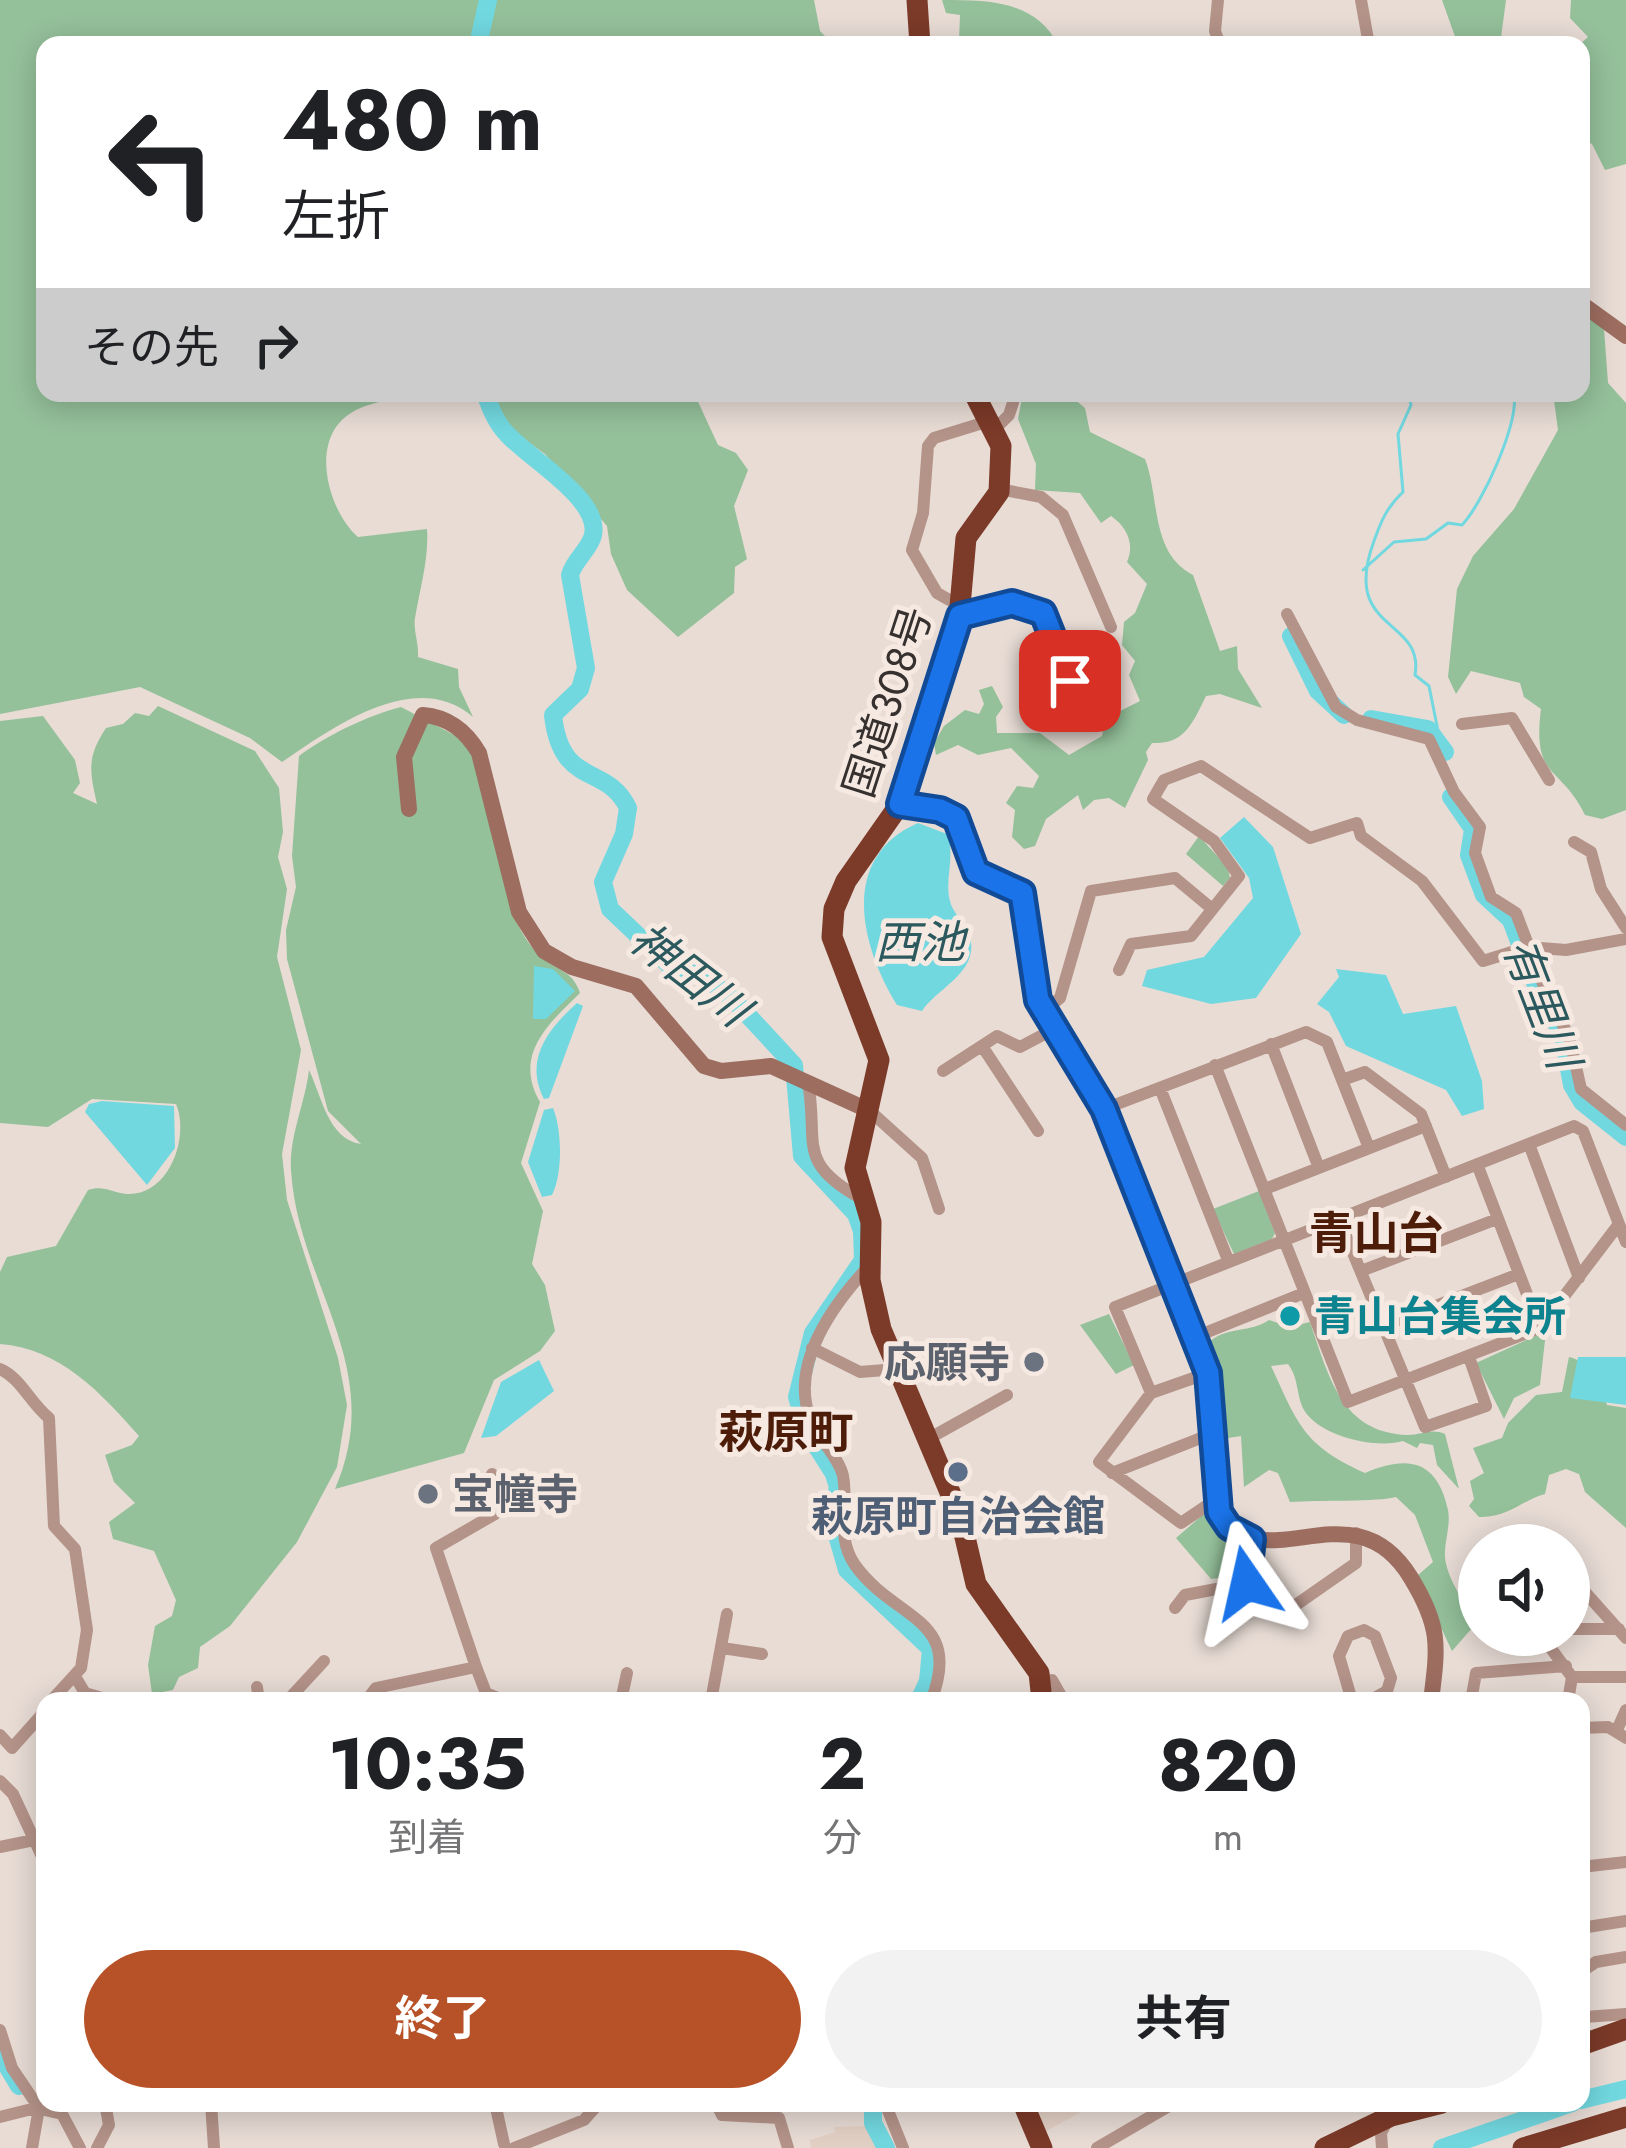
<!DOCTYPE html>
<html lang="ja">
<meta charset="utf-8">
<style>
body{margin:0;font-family:Jost,"Noto Sans JP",sans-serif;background:#f2f2f2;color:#202124;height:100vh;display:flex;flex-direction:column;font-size:45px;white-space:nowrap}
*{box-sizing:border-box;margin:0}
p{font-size:39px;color:#757577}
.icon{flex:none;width:66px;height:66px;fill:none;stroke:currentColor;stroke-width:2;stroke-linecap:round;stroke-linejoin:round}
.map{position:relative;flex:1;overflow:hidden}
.drawer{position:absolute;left:36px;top:1692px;width:1554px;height:420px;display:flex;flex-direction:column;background:#fff;border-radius:24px;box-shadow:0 6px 30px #0003}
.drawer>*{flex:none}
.hud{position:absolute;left:36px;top:36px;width:1554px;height:366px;border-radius:24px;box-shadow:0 6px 30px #0003;background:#fff;color:#202124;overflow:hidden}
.fabs{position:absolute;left:1458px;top:1524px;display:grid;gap:24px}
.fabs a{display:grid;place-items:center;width:132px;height:132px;border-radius:50%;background:#fff;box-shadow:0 6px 30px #0003;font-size:60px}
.pin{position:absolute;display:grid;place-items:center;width:102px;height:102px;color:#fff;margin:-51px;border-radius:24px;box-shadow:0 6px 18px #0006}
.me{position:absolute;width:132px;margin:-66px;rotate:349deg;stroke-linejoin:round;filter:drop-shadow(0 0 9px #0008)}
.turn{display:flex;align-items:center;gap:42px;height:252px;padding:0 48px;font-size:54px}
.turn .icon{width:156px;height:156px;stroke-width:2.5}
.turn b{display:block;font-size:84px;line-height:102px}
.then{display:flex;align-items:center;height:114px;padding:0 48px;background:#0003;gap:24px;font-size:45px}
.eta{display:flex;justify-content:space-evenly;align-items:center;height:204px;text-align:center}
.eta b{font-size:72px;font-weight:700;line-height:84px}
.primary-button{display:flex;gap:24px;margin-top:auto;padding:24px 48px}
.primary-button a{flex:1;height:138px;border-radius:72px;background:#b75127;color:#fff;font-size:48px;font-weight:700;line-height:138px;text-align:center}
.primary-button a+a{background:#f2f2f2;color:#202124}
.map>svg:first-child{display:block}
.built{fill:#e3d0c5}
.green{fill:#94c09a}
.water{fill:#72d8e0}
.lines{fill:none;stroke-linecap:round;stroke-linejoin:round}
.stream{stroke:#72d8e0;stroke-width:3}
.river{stroke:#72d8e0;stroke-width:18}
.street{stroke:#b49389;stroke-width:12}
.secondary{stroke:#9d6d60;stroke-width:16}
.highway{stroke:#7c3a28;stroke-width:21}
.route-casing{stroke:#114b97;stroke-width:30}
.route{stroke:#1a73e8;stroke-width:21}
.culture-dot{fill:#0f9aa8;stroke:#f5e9e2;stroke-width:4.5}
.worship-dot{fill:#6b7280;stroke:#f5e9e2;stroke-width:4.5}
.service-dot{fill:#5c6f8a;stroke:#f5e9e2;stroke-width:4.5}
.labels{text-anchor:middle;stroke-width:10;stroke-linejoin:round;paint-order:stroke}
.street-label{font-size:42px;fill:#36312f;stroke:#f5e9e2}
.culture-label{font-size:42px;font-weight:bold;fill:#0d838f;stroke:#f5e9e2;text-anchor:start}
.worship-label{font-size:42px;font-weight:bold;fill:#5b616d;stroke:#f5e9e2;text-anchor:end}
.service-label{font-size:42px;font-weight:bold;fill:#4e5e75;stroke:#f5e9e2}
.water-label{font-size:45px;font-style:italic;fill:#2b595d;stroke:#f5e9e2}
.neighbourhood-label{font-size:45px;font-weight:bold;fill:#4e1d09;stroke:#f5e9e2}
</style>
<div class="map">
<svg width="1626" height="2148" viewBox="0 0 1626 2148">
<rect width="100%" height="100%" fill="#e8dcd5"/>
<path class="built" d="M 1031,2103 L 1097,2103 L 1045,2132 Z
M 867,2126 L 878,2148 L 811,2148 L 810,2140 L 835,2132 L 834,2127 Z"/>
<path class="green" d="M 0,0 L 814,0 L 820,31 L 834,45 L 45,45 L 45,393 L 415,393 C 396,399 368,402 351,413 C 308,439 328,511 358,537 L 427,529 C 429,559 420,588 415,618 C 413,629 419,644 418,657 L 458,669 L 459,687 L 473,717 C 416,667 333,727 282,762 L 250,738 L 140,687 L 0,714 Z
M 942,0 C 987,0 1036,0 1058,45 L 952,45 L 959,40 L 960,15 L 946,13 Z
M 1442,0 L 1506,0 L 1500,45 L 1458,45 Z
M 1571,0 L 1626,0 L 1626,164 L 1605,170 L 1592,144 L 1581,139 L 1579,45 L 1588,37 L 1570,18 Z
M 1581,311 L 1604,329 L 1608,383 L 1626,403 L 1626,810 L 1602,819 L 1585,815 C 1560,764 1532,780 1541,709 L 1524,697 L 1520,683 L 1471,671 L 1456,694 L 1448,677 L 1457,589 L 1473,556 L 1514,509 L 1558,430 L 1553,393 L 1581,393 Z
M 485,393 L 694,393 L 718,445 L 736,453 L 748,470 L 734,506 L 747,559 L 735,567 L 734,593 L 678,637 L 627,590 L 611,554 L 607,526 L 545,454 L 500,422 Z
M 1023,393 L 1067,393 L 1085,408 L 1090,432 L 1145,459 C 1160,498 1150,553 1193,575 L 1220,651 L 1237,646 L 1238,669 L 1262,708 L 1220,694 L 1206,696 C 1193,722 1185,745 1152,743 L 1146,752 L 1148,760 L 1125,808 L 1109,798 L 1094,800 L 1083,810 L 1078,795 L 1046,819 L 1035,846 L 1024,849 L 1012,837 L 1015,810 L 1006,803 L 1017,786 L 1033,788 L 1039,776 L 1011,748 L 978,755 L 958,745 L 936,755 L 934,743 L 944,726 L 965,710 L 979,714 L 984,704 L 979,690 L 992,686 L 1003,707 L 996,717 L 997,733 L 1040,733 L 1069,755 L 1102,736 L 1106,718 L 1140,701 L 1129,675 L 1135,661 L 1122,645 L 1124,622 L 1135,613 L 1147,584 L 1127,562 C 1135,544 1127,527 1111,516 L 1101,523 L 1080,493 L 1035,490 L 1036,464 L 1018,419 Z
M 158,706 L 255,751 L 279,788 L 283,832 L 278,857 L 287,889 L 277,957 L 301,1050 L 282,1154 L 287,1200 L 338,1358 L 347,1405 L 337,1467 L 297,1542 L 230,1626 L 200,1647 L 198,1668 L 179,1677 L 173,1690 L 152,1694 L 148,1665 L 155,1626 L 172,1616 L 176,1600 L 154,1551 L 113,1539 L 109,1522 L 135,1503 L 114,1482 L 105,1455 L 132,1445 L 139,1436 C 100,1392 61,1349 0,1344 L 0,1272 L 7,1257 L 56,1246 L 88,1190 C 104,1185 112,1193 127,1194 C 169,1196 190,1137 176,1104 L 92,1099 L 48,1127 L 0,1123 L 0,721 L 43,716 L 75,760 L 80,783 L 73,793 L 97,804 C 90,772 86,758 106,728 L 123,724 L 135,713 L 149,716 Z
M 401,707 L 460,738 L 472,752 L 513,915 C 521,931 528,946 543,958 C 558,971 573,971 580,993 C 548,1024 513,1055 540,1102 L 521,1163 L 543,1211 L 532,1264 L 545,1285 L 555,1331 L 540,1351 L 494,1380 L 464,1453 L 335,1489 C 388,1367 298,1286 291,1170 C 289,1136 305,1104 309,1070 C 322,1097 328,1139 361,1144 L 328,1111 L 287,959 L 286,930 L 296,887 L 292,856 L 299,756 C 327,735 367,716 401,707 Z
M 1199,836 L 1228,868 L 1230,878 L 1223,886 L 1186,854 Z
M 1259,1191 L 1275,1233 L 1272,1239 L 1234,1254 L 1213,1209 Z
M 1109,1314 L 1134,1365 L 1116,1374 L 1080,1325 Z
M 1269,1320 L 1289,1327 L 1310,1322 C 1329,1378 1342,1433 1408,1435 C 1422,1435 1431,1428 1445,1434 L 1459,1489 L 1437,1465 L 1433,1445 L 1420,1443 L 1417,1448 L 1403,1441 C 1377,1449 1320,1437 1304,1410 C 1296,1395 1299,1378 1288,1364 L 1271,1366 C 1298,1424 1303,1445 1365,1473 C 1407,1455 1437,1459 1448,1510 C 1451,1526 1444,1542 1445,1557 C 1446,1575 1463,1601 1472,1617 L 1479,1620 L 1452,1651 L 1417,1576 L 1433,1562 L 1415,1515 L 1396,1497 C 1379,1502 1317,1500 1290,1502 L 1278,1473 L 1269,1470 L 1244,1487 L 1241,1436 L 1222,1439 L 1208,1351 L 1210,1341 C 1230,1326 1250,1333 1269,1320 Z
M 1546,1331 L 1540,1385 L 1514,1398 L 1504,1419 L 1476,1363 Z
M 1569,1357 C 1589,1361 1602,1387 1607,1405 L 1626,1408 L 1626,1528 L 1585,1492 L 1579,1474 L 1566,1469 L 1549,1475 L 1545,1494 C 1520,1501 1508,1518 1479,1517 L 1469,1506 L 1474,1499 L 1470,1481 L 1484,1473 L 1473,1448 L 1502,1438 L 1508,1423 L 1536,1395 L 1562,1392 Z
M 1206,1512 L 1243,1544 L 1242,1575 L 1211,1579 L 1176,1538 Z"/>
<path class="water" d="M 1244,817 L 1273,847 L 1301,934 L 1256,998 L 1211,1004 L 1142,986 L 1147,970 L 1204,957 L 1253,898 L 1249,878 L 1220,838 Z
M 918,823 L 947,834 C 956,856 944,879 950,901 C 952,912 965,923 969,934 C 982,971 938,987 922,1011 L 897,1005 C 861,947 838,858 918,823 Z
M 534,966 L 553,969 L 575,991 L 546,1019 L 533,1019 Z
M 1336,969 L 1386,975 L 1403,1014 L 1456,1006 L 1482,1081 L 1484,1109 L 1462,1116 L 1446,1090 L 1346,1046 L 1329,1012 L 1317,1004 L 1339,977 Z
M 577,1003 L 583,1006 L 549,1098 L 544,1099 C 524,1060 547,1030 577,1003 Z
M 102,1101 L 174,1106 L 175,1148 L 147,1185 L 85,1112 L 89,1104 Z
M 553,1108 C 562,1129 563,1174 552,1195 L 542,1197 L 528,1162 L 544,1110 Z
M 1578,1357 L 1626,1357 L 1626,1405 L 1570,1398 Z
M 539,1360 L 554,1391 L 496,1436 L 481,1438 L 501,1382 Z"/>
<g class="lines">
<path class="stream" d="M 1408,393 L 1411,405 L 1398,434 L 1403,492 C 1387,507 1381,521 1374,541 C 1340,633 1425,617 1415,675 L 1429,686 L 1440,741
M 1363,570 L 1394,542 L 1426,539 L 1448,523 L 1462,525 C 1483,503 1519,423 1514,393"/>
<path class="river" d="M 478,45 L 488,0
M 485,393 C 490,407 496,423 507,434 C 528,458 601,499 593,535 C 590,549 574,560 570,575 L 586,668 L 580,689 L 553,715 C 561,789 607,763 628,808 L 624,834 L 603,882 L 610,909 L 669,965 L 705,978 L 731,997 L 794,1065 L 802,1156 L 856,1214 L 862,1231 L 863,1260 L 813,1333 L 797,1397 L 807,1431 L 834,1474 L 838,1487 L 832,1518 L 847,1570 L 931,1649 L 928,1681 L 919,1701
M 1291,636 L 1318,691 L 1344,715
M 1371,719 L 1428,729 L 1445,752
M 1451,797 L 1473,829 L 1469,855 L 1484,895 L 1511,920 L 1532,976 L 1563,1036 L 1572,1085 L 1582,1102 L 1626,1137
M 0,2054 L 19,2086
M 1581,2100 L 1626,2089
M 873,2103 L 873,2123 L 886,2148
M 1442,2148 L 1572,2103"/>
<path class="street" d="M 1218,0 L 1215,31 L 1220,45
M 1361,0 L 1369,45
M 1449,45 L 1458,45
M 994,430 L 1009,415 L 1016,393
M 999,489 L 1041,497 L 1063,515 L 1111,627
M 960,606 L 937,593 L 912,550 L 923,513 L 928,446 L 934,438 L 989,421
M 1287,614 L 1336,707 L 1357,720 L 1429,739 L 1454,792 L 1480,827 L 1475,853 L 1491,897 L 1516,913 L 1550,1002 L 1569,1036 L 1581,1089 L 1626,1125
M 960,616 L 1012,603 L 1043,613 L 1070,681
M 1462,724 L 1512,718 L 1549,780
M 900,804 L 941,810 L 956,818 L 976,872 L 1022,893 L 1038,1000 L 1104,1109 L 1306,1032 L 1327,1042 L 1369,1148
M 1574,842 L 1591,852 L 1601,889 L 1626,928
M 1119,970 L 1131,944 L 1191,936 L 1239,876 L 1214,841 L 1153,799 L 1164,780 L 1201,766 L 1310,838 L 1357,823 L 1361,836 L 1422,881 L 1483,961 L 1528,947 L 1566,950 L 1626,939
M 1045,1010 L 1060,998 L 1091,891 L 1175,878 L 1211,908
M 1271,1044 L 1319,1168
M 982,1046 L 1038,1131
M 1215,1065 L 1348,1402 L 1540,1328 L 1619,1224
M 943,1071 L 997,1036 L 1020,1047 L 1056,1028
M 1342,1080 L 1365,1072 L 1421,1114 L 1446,1177
M 808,1082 C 819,1144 795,1162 862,1199
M 1160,1088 L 1228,1260
M 870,1111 L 922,1158 L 939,1209
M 1529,1144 L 1579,1278
M 1477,1164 L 1540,1328
M 1265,1189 L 1426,1126
M 1339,1219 L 1425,1427 L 1486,1406 L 1469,1357
M 870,1265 C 834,1303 788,1365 811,1420 C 818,1439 839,1457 843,1476 C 849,1507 835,1536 855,1565 C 895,1621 964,1617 931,1701
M 1361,1271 L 1497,1219
M 1383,1326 L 1519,1274
M 1195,1337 L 1304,1293
M 812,1348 L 860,1372 L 897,1369
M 0,1369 C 21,1378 30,1403 49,1418 L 54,1526 L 75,1549 L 87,1630 L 81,1668 L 51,1701
M 1151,1393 L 1208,1373
M 928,1439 L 1007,1395
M 1112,1473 L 1211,1434
M 1215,1500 L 1181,1523 L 1099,1462 L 1151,1393 L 1115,1307 L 1574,1126 L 1583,1131 L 1626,1242
M 1252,1539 L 1248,1583 L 1280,1616 L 1356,1563 L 1356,1533
M 1569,1582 L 1577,1583 L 1626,1638
M 1470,1604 L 1479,1611
M 1175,1608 L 1185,1595 L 1248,1583
M 1569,1629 L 1619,1629
M 1541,1635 L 1572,1677 L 1568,1701
M 722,1648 L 762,1654
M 476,1667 L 436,1548 L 495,1514 L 500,1505 L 492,1474
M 1572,1677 L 1626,1677
M 76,1678 L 85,1693 L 112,1701
M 1042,1683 L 1052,1680 L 1064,1701
M 257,1687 L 259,1701
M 287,1701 L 324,1661
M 366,1701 L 376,1688 L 476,1667 L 486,1693 L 505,1701
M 621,1701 L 627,1673
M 711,1701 L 727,1614
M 1352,1701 L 1339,1656 L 1348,1636 L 1364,1630 L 1375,1636 L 1391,1678 L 1387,1691 L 1369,1701
M 1471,1701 L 1476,1673 L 1566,1666
M 1581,1728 L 1608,1727 L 1626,1738
M 1617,1730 L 1626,1710
M 0,1735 L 12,1748 L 45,1711
M 0,1781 L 13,1794 L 45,1863
M 0,1847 L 34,1840
M 1581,1867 L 1626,1862
M 1581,1928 L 1626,1921
M 1581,1972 L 1596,1962 L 1626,1957
M 1581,1973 L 1582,2044
M 1585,2017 L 1626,2014
M 0,2030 L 12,2068 L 39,2108 L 32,2148
M 211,2103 L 214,2148
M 495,2103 L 504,2144
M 716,2103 L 722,2115 L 779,2118 L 788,2148
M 885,2103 L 903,2148
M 0,2117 L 36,2108 L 62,2114 L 80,2148
M 97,2148 L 109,2125 L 105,2103
M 514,2148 L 584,2120 L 599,2103
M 1097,2148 L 1174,2103
M 1382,2148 L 1381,2133 L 1397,2103"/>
<path class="secondary" d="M 1586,307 L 1626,336
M 409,809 L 404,757 L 423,715 C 449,717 466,731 479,753 L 519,912 L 544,951 L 572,967 L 636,986 L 704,1066 L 721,1071 L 771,1066 L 870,1111
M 1104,1109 L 1208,1373 L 1219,1512 C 1264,1585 1353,1482 1411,1578 C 1441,1627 1438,1646 1431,1701"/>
<path class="highway" d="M 917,0 L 920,45
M 974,393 L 1001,446 L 999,492 L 966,538 L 958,629 L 900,804 L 846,881 L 834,909 L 832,937 L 879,1060 L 855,1168 L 871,1222 L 870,1280 L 881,1329 L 960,1516 L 976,1584 L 1039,1673 L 1042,1701
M 1581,2045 L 1626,2029
M 1023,2103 L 1042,2148
M 1325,2148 L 1391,2116 L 1442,2103
M 1523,2148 L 1626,2117"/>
</g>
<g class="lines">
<g class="route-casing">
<path id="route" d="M 1070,681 L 1043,613 L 1012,603 L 960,616 L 900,804 L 940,810 L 956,818 L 976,872 L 1022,893 L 1038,1000 L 1104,1109 L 1208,1373 L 1219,1512 L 1229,1527 L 1252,1539 L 1247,1583"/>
</g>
<use href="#route" class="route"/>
</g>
<circle class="culture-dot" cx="1290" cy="1316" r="12"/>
<g class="worship-dot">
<circle cx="1034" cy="1362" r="12"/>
<circle cx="428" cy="1494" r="12"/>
</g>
<circle class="service-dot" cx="958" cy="1472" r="12"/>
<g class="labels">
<g class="street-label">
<text transform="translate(887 702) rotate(-72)" y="15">国道308号</text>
</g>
<g class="culture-label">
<text x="1314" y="1331">青山台集会所</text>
</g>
<g class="worship-label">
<text x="1010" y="1377">応願寺</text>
<text x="452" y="1509" text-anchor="start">宝幢寺</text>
</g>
<g class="service-label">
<text x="958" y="1531">萩原町自治会館</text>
</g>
<g class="water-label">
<text x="920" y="958">西池</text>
<text transform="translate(690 974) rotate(38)" y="16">神田川</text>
<text transform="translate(1542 1003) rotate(69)" y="16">有里川</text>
</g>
<g class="neighbourhood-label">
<text x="1376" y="1249">青山台</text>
<text x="786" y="1448">萩原町</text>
</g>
</g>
</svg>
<div class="fabs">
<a><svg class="icon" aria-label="sound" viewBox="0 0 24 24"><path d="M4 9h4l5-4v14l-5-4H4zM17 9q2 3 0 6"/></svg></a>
</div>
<div class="pin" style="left:1070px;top:681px;background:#d93025"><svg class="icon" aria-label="arrive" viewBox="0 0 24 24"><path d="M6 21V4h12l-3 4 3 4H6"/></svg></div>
<svg class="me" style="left:1247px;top:1583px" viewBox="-20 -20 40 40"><path d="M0-17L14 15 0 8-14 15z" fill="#1a73e8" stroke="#fff" stroke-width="4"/></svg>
<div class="hud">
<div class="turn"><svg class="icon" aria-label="left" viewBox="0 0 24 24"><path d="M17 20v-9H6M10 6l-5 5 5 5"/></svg><div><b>480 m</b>左折</div></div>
<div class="then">その先<svg class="icon" aria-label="right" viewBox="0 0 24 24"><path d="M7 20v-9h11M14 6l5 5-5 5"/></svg></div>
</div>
<section class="drawer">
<div class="eta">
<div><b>10:35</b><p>到着</p></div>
<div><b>2</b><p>分</p></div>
<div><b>820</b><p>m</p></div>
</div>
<div class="primary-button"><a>終了</a><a>共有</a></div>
</section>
</div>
